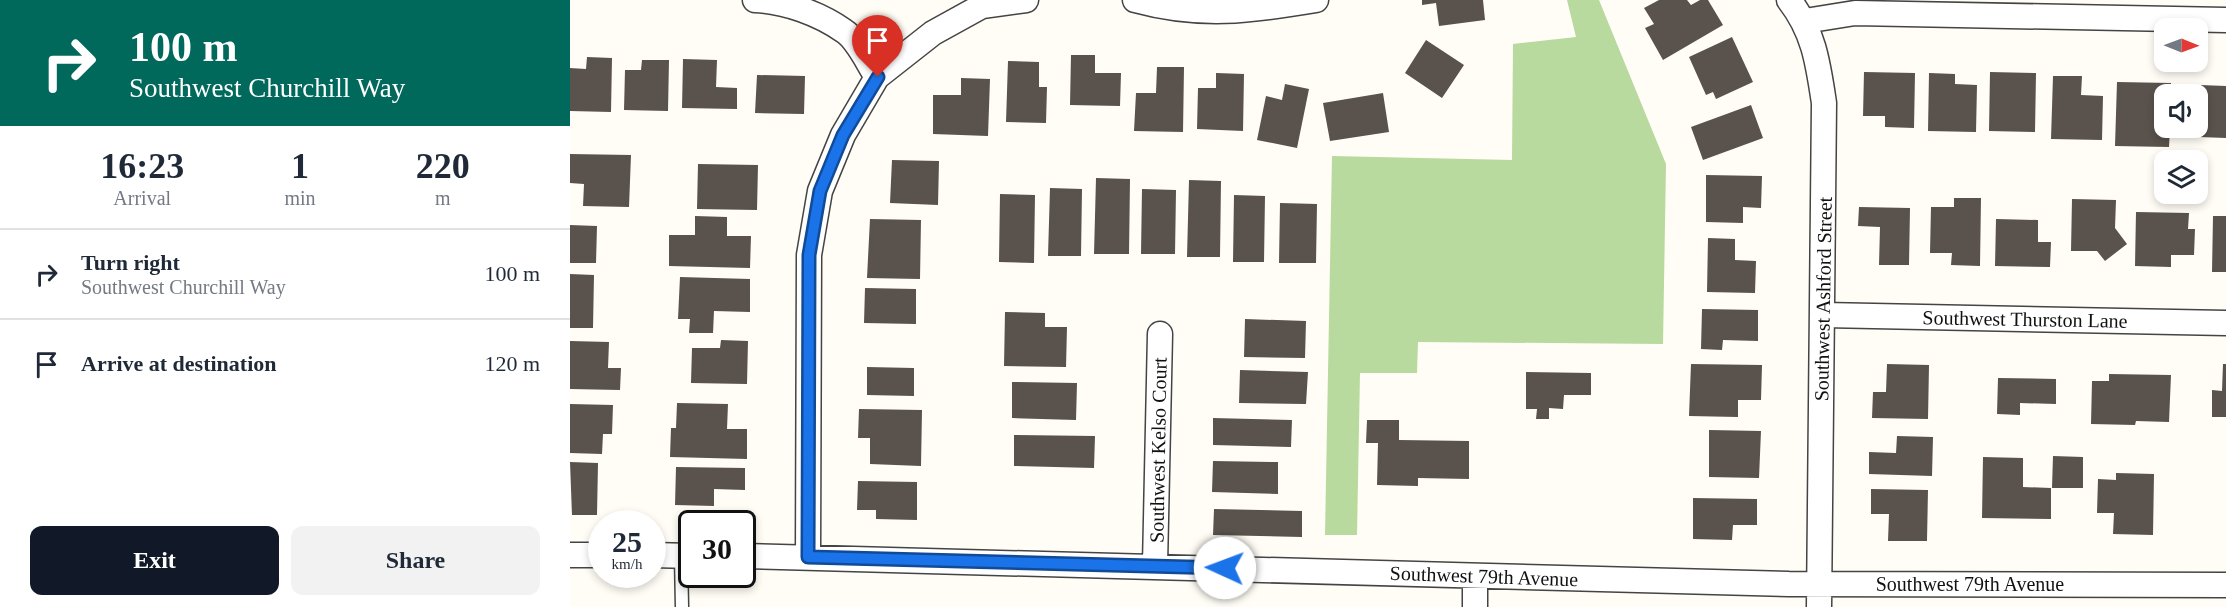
<!DOCTYPE html>
<style>
body{margin:0;font-family:Georgia,serif;background:#f2f2f3;color:#1f2937;height:100vh;display:flex;flex-direction:column;font-size:22px;white-space:nowrap}
*{box-sizing:border-box;margin:0}
p{font-size:20px;color:#747a83}
.icon{flex:none;width:33px;height:33px;fill:none;stroke:currentColor;stroke-width:2;stroke-linecap:round;stroke-linejoin:round}
.map{position:relative;flex:1;overflow:hidden}
.sheet{display:flex;flex-direction:column;background:#fff;width:570px}
.sheet>*{flex:none}
.top-card{background:#00695c;color:#fff;overflow:hidden}
.needle{width:39px;rotate:91deg}
.tools{position:absolute;left:1584px;top:18px;display:grid;gap:12px}
.tools a{display:grid;place-items:center;width:54px;height:54px;border-radius:12px;background:#fff;box-shadow:0 3px 9px #0003;font-size:30px}
.speed{position:absolute;left:18px;top:510px;display:flex;gap:12px;font-size:30px;font-weight:700;text-align:center}
.speed>*{display:grid;place-content:center;width:78px;height:78px;border-radius:50%;background:#fff;box-shadow:0 3px 9px #0003;line-height:1}
.speed small{font-size:15px;font-weight:400}
.speed .limit{border:3px solid #111;border-radius:9px;background:#fff;color:#111}
.pin{position:absolute;display:grid;place-items:center;width:51px;height:51px;color:#fff;margin:-62px -26px;border-radius:50% 50% 50% 0;rotate:-45deg;box-shadow:0 0 6px #0007}
.pin .icon{rotate:45deg}
.me{position:absolute;width:66px;margin:-33px;rotate:272deg;stroke-linejoin:round;filter:drop-shadow(0 0 4px #0008)}
.turn{display:flex;align-items:center;gap:21px;height:126px;padding:0 30px;font-size:27px}
.turn .icon{width:78px;height:78px;stroke-width:2.5}
.turn b{display:block;font-size:42px;line-height:51px}
.eta{display:flex;justify-content:space-evenly;align-items:center;height:102px;text-align:center}
.eta b{font-size:36px;font-weight:700;line-height:42px}
.primary-button{display:flex;gap:12px;margin-top:auto;padding:12px 30px}
.primary-button a{flex:1;height:69px;border-radius:12px;background:#111827;color:#fff;font-size:24px;font-weight:700;line-height:69px;text-align:center}
.primary-button a+a{background:#f2f2f3;color:#1f2937}
ul{padding:0;list-style:none}
li{display:flex;align-items:center;gap:18px;height:90px;padding:0 30px;border-top:2px solid #e0e1e3}
li div{flex:1}
li b{display:block;font-size:22px}
li em{font-style:normal}
main{display:flex;flex:1;min-height:0}
.map>svg:first-child{display:block}
.forest{fill:#b8da9e}
.building{fill:#59524d}
.lines{fill:none;stroke-linecap:round;stroke-linejoin:round}
.service-casing{stroke:#444;stroke-width:15}
.minor-casing{stroke:#444;stroke-width:27}
.service{stroke:#fff;stroke-width:12}
.minor{stroke:#fff;stroke-width:24}
.route-casing{stroke:#114b97;stroke-width:15}
.route{stroke:#1a73e8;stroke-width:10}
.labels{text-anchor:middle;stroke-width:6;stroke-linejoin:round;paint-order:stroke}
.street-label{font-size:20px;fill:#111;stroke:#fff}
</style>
<main>
<section class="sheet">
<div class="top-card">
<div class="turn"><svg class="icon" aria-label="right" viewBox="0 0 24 24"><path d="M7 20v-9h11M14 6l5 5-5 5"/></svg><div><b>100 m</b>Southwest Churchill Way</div></div>
</div>
<div class="eta">
<div><b>16:23</b><p>Arrival</p></div>
<div><b>1</b><p>min</p></div>
<div><b>220</b><p>m</p></div>
</div>
<ul>
<li><svg class="icon" aria-label="right" viewBox="0 0 24 24"><path d="M7 20v-9h11M14 6l5 5-5 5"/></svg><div><b>Turn right</b><p>Southwest Churchill Way</p></div><em>100 m</em></li>
<li><svg class="icon" aria-label="arrive" viewBox="0 0 24 24"><path d="M6 21V4h12l-3 4 3 4H6"/></svg><div><b>Arrive at destination</b></div><em>120 m</em></li>
</ul>
<div class="primary-button"><a>Exit</a><a>Share</a></div>
</section>
<div class="map">
<svg width="1656" height="607" viewBox="0 0 1656 607">
<rect width="100%" height="100%" fill="#fffdf5"/>
<path class="forest" d="M 997,0 L 1029,0 L 1096,164 L 1093,344 L 848,342 L 847,373 L 790,373 L 787,535 L 755,535 L 762,156 L 942,160 L 943,44 L 1006,37 Z"/>
<path class="building" d="M 852,0 L 913,0 L 915,20 L 869,26 L 866,3 L 852,5 Z
M 1089,0 L 1117,0 L 1121,5 L 1130,0 L 1138,0 L 1153,25 L 1093,60 L 1075,28 L 1084,24 L 1074,8 Z
M 1162,37 L 1183,82 L 1146,99 L 1143,92 L 1136,95 L 1119,57 Z
M 856,40 L 894,65 L 872,98 L 835,73 Z
M 501,55 L 525,55 L 525,73 L 551,73 L 550,106 L 500,105 Z
M 17,57 L 42,58 L 41,112 L 0,111 L 0,68 L 16,69 Z
M 113,59 L 147,60 L 146,87 L 167,88 L 167,109 L 112,108 Z
M 72,60 L 99,60 L 98,111 L 54,110 L 55,70 L 71,70 Z
M 438,61 L 469,62 L 469,87 L 477,87 L 476,123 L 436,122 Z
M 587,67 L 614,67 L 613,132 L 564,131 L 566,93 L 586,93 Z
M 1294,72 L 1345,73 L 1344,128 L 1315,127 L 1315,116 L 1293,116 Z
M 1420,72 L 1466,73 L 1465,132 L 1419,131 Z
M 646,73 L 674,74 L 673,131 L 627,129 L 628,88 L 646,88 Z
M 1359,73 L 1385,74 L 1385,84 L 1407,85 L 1406,132 L 1358,131 Z
M 187,75 L 235,76 L 234,114 L 185,113 Z
M 1483,76 L 1512,76 L 1511,95 L 1533,96 L 1532,140 L 1481,139 Z
M 391,78 L 420,79 L 418,136 L 363,134 L 363,95 L 391,95 Z
M 1547,82 L 1601,83 L 1600,94 L 1594,94 L 1594,128 L 1600,128 L 1599,147 L 1545,146 Z
M 715,84 L 739,89 L 727,148 L 687,140 L 696,96 L 712,100 Z
M 1630,85 L 1656,86 L 1656,138 L 1629,137 L 1629,130 L 1616,130 L 1616,128 L 1628,128 Z
M 813,93 L 819,132 L 760,141 L 753,103 Z
M 1181,105 L 1193,138 L 1133,160 L 1121,127 Z
M 0,154 L 61,155 L 59,207 L 13,206 L 14,184 L 0,183 Z
M 322,160 L 369,161 L 368,205 L 320,203 Z
M 128,164 L 188,165 L 187,210 L 127,209 Z
M 1136,175 L 1192,176 L 1191,208 L 1173,207 L 1173,223 L 1136,222 Z
M 526,178 L 560,179 L 559,254 L 524,254 Z
M 619,180 L 651,181 L 650,257 L 617,257 Z
M 480,188 L 512,189 L 511,256 L 478,256 Z
M 572,189 L 606,190 L 605,254 L 571,254 Z
M 430,194 L 465,195 L 464,263 L 429,262 Z
M 664,195 L 695,196 L 694,262 L 663,262 Z
M 1384,198 L 1411,198 L 1410,266 L 1381,265 L 1382,253 L 1360,253 L 1361,207 L 1384,207 Z
M 1502,199 L 1546,200 L 1545,228 L 1557,244 L 1535,261 L 1527,251 L 1501,251 Z
M 710,203 L 747,204 L 746,263 L 709,263 Z
M 1289,207 L 1340,208 L 1339,265 L 1309,265 L 1310,227 L 1288,226 Z
M 1566,212 L 1619,213 L 1618,229 L 1625,229 L 1624,255 L 1601,255 L 1601,267 L 1565,266 Z
M 125,216 L 157,217 L 157,236 L 181,236 L 180,268 L 99,266 L 99,235 L 125,235 Z
M 1643,216 L 1656,216 L 1656,272 L 1642,272 Z
M 300,219 L 351,220 L 350,279 L 297,278 Z
M 1426,219 L 1468,220 L 1468,242 L 1481,242 L 1480,267 L 1425,266 Z
M 0,225 L 27,226 L 26,263 L 0,263 Z
M 1138,238 L 1165,239 L 1165,260 L 1186,261 L 1185,293 L 1137,292 Z
M 0,274 L 24,275 L 23,328 L 0,328 Z
M 110,277 L 180,279 L 180,312 L 144,311 L 143,333 L 119,333 L 120,319 L 108,319 Z
M 295,288 L 346,289 L 346,324 L 294,323 Z
M 1132,309 L 1188,310 L 1188,341 L 1153,340 L 1152,350 L 1131,349 Z
M 435,312 L 475,313 L 475,327 L 497,327 L 496,367 L 434,366 Z
M 675,319 L 736,321 L 735,358 L 674,357 Z
M 151,340 L 178,341 L 177,384 L 121,383 L 122,348 L 150,348 Z
M 0,341 L 39,342 L 38,368 L 51,368 L 50,390 L 0,389 Z
M 1121,364 L 1192,365 L 1191,400 L 1168,400 L 1168,417 L 1119,416 Z
M 1317,364 L 1359,365 L 1358,419 L 1302,418 L 1303,392 L 1316,392 Z
M 1653,364 L 1656,364 L 1656,417 L 1642,417 L 1642,390 L 1652,391 Z
M 297,367 L 344,368 L 344,396 L 297,395 Z
M 670,370 L 738,372 L 736,404 L 669,403 Z
M 956,372 L 1021,373 L 1021,395 L 994,395 L 993,409 L 979,408 L 979,419 L 966,419 L 967,409 L 956,409 Z
M 1539,374 L 1601,375 L 1599,422 L 1566,421 L 1565,425 L 1521,424 L 1522,381 L 1539,381 Z
M 1428,378 L 1486,379 L 1486,404 L 1450,403 L 1450,415 L 1427,414 Z
M 442,382 L 507,383 L 506,420 L 442,418 Z
M 107,403 L 158,404 L 157,429 L 177,429 L 177,459 L 100,457 L 101,428 L 106,428 Z
M 0,404 L 43,405 L 42,434 L 33,434 L 32,454 L 0,453 Z
M 289,409 L 352,410 L 351,466 L 300,464 L 300,438 L 288,438 Z
M 643,418 L 722,420 L 721,447 L 643,445 Z
M 797,420 L 829,420 L 829,440 L 899,441 L 899,479 L 848,478 L 848,486 L 807,485 L 808,443 L 796,443 Z
M 1139,430 L 1191,431 L 1189,478 L 1139,477 Z
M 444,435 L 525,436 L 524,468 L 444,466 Z
M 1327,436 L 1363,437 L 1362,476 L 1299,474 L 1299,452 L 1326,453 Z
M 1483,456 L 1513,457 L 1513,488 L 1482,488 Z
M 1413,457 L 1453,458 L 1453,487 L 1481,488 L 1481,519 L 1412,518 Z
M 643,461 L 708,462 L 708,494 L 642,492 Z
M 0,462 L 28,463 L 27,515 L 2,515 Z
M 106,467 L 175,468 L 175,490 L 144,489 L 144,506 L 105,505 Z
M 1546,473 L 1584,474 L 1583,535 L 1543,534 L 1544,513 L 1527,513 L 1528,479 L 1546,480 Z
M 288,481 L 347,482 L 347,520 L 306,519 L 306,510 L 287,510 Z
M 1301,489 L 1358,490 L 1357,541 L 1318,541 L 1319,514 L 1301,514 Z
M 1123,498 L 1187,499 L 1187,525 L 1163,525 L 1162,540 L 1123,539 Z
M 644,509 L 732,511 L 732,537 L 643,535 Z"/>
<g class="lines">
<g class="service-casing">
<path id="service" d="M 111,556 L 112,607"/>
</g>
<g class="minor-casing">
<path id="minor" d="M 185,0 C 215,1 250,14 274,31 C 288,40 298,64 307,77
M 565,0 C 631,18 680,11 746,0
M 1219,0 C 1244,32 1248,63 1254,103 L 1249,607
M 1235,21 L 1285,13 L 1656,20
M 1254,315 L 1656,323
M 0,555 L 32,555
M 82,555 L 122,556
M 172,556 L 1219,584 L 1656,585
M 238,557 L 239,255 L 250,191 L 273,135 L 307,77 L 363,33 L 412,6 L 456,0
M 585,565 L 590,334
M 905,577 L 905,607"/>
</g>
<use href="#service" class="service"/>
<use href="#minor" class="minor"/>
</g>
<g class="lines">
<g class="route-casing">
<path id="route" d="M 308,77 L 273,135 L 250,191 L 239,255 L 238,557 L 655,568"/>
</g>
<use href="#route" class="route"/>
</g>
<g class="labels">
<g class="street-label">
<text transform="translate(1253 299) rotate(-89)" y="7">Southwest Ashford Street</text>
<text transform="translate(1455 319) rotate(1)" y="7">Southwest Thurston Lane</text>
<text transform="translate(588 450) rotate(-89)" y="7">Southwest Kelso Court</text>
<text transform="translate(914 576) rotate(2)" y="7">Southwest 79th Avenue</text>
<text x="1400" y="591">Southwest 79th Avenue</text>
</g>
</g>
</svg>
<div class="tools">
<a><svg class="needle" viewBox="-14 -14 28 28"><path d="M0-13l5 13h-10z" fill="#e53935"/><path d="M0 13l5-13h-10z" fill="#747a83"/></svg></a>
<a><svg class="icon" aria-label="sound" viewBox="0 0 24 24"><path d="M4 9h4l5-4v14l-5-4H4zM17 9q2 3 0 6"/></svg></a>
<a><svg class="icon" aria-label="layers" viewBox="0 0 24 24"><path d="M12 4l9 5-9 5-9-5zM3 14l9 5 9-5"/></svg></a>
</div>
<div class="speed"><div>25<small>km/h</small></div><div class="limit">30</div></div>
<div class="pin" style="left:308px;top:77px;background:#d93025"><svg class="icon" aria-label="arrive" viewBox="0 0 24 24"><path d="M6 21V4h12l-3 4 3 4H6"/></svg></div>
<svg class="me" style="left:655px;top:568px" viewBox="-20 -20 40 40"><circle r="19" fill="#fff"/><path d="M0-13L10 11 0 6-10 11z" fill="#1a73e8"/></svg>
</div>
</main>
